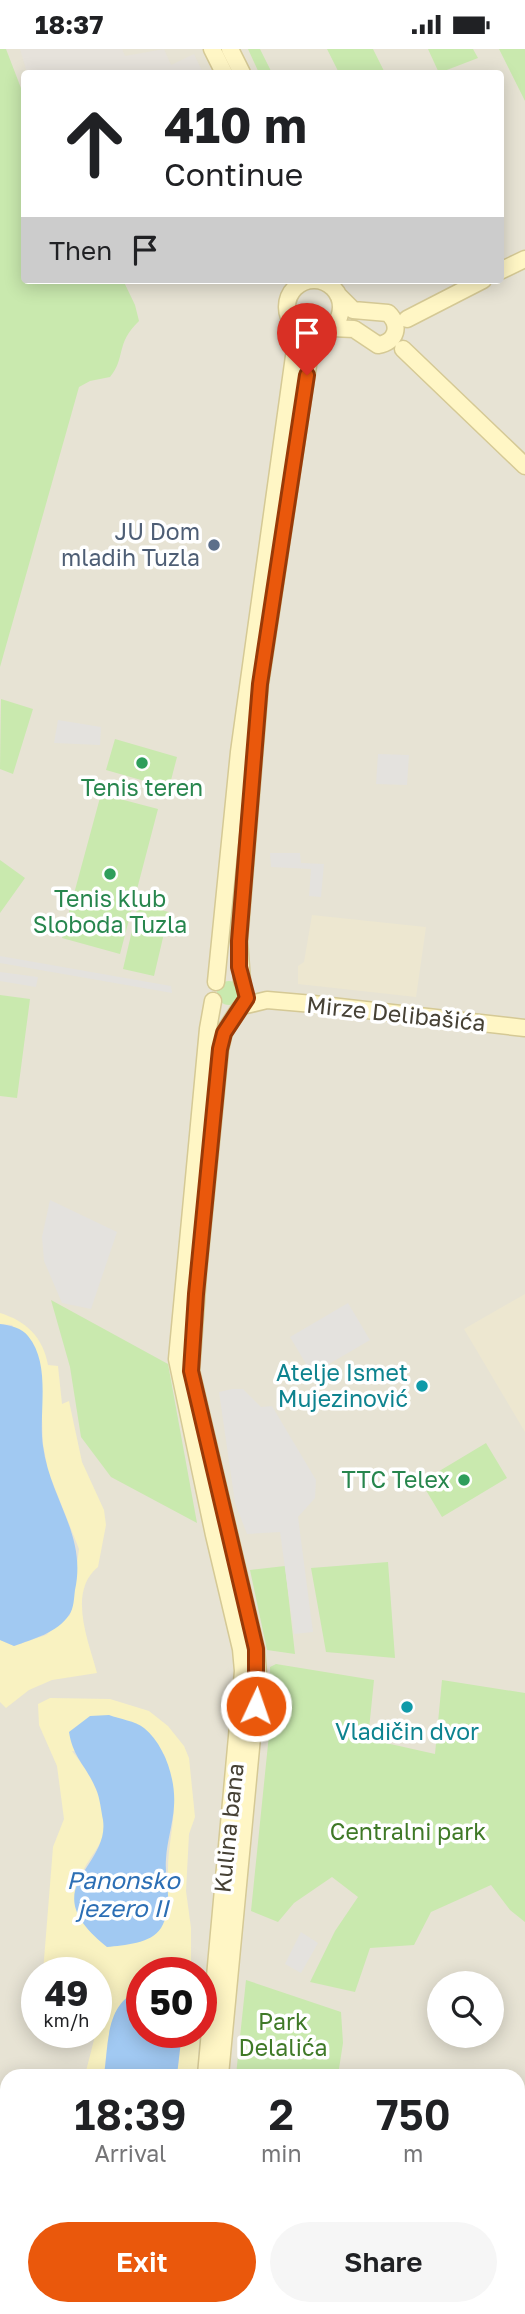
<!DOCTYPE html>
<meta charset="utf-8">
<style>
body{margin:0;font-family:"Golos Text",sans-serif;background:#f6f6f6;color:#202124;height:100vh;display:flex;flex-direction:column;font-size:26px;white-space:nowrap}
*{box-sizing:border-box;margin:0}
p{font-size:23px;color:#757577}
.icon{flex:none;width:38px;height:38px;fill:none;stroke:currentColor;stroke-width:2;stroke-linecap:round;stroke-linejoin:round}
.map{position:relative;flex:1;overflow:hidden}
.panel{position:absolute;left:0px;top:2020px;width:525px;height:247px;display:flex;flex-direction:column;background:#fff;border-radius:21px 21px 0 0;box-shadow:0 4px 18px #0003}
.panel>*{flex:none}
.banner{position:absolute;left:21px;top:21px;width:483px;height:214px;border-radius:7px;box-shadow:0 4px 18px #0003;background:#fff;color:#202124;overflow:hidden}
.controls{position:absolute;left:427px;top:1922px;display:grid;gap:14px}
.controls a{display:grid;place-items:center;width:77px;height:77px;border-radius:50%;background:#fff;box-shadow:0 4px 18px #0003;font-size:35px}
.speed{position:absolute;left:21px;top:1908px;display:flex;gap:14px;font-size:35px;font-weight:700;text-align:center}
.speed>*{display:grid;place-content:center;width:91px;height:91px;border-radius:50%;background:#fff;box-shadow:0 4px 18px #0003;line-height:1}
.speed small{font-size:18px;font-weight:400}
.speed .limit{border:10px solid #d22;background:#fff;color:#111}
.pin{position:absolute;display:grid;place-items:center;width:60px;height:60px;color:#fff;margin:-72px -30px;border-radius:50% 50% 50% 0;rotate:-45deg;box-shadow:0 0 7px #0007}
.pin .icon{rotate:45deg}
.me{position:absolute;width:77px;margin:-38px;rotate:3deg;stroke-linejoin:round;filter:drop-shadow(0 0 5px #0008)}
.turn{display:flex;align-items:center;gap:24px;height:147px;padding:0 28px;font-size:32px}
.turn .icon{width:91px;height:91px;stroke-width:2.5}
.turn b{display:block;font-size:49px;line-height:60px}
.then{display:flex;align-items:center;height:66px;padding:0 28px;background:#0003;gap:14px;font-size:26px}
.eta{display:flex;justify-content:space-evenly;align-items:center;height:119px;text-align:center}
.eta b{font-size:42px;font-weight:600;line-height:49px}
.button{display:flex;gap:14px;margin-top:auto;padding:14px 28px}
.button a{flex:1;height:80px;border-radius:42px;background:#ea580c;color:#fff;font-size:28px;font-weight:600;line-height:80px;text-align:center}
.button a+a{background:#f6f6f6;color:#202124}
.status{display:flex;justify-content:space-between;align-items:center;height:49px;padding:0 35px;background:#fff;direction:ltr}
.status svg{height:19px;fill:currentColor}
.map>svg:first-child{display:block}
.residential{fill:#e7e3d4;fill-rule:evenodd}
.industrial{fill:#e6e2db}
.education{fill:#ede7d0}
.green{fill:#c9e9ae}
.sand{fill:#f9f2c1;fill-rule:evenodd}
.parking{fill:#e4e2de}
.water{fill:#a1c9f2}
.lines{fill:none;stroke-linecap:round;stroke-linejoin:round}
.secondary-casing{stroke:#d5c995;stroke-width:19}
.secondary{stroke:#fff6c5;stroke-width:16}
.route-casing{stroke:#983908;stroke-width:18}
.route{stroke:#ea580c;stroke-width:12}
.service-dot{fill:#5c6f8a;stroke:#fff;stroke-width:2.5}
.leisure-dot{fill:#2e9e5b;stroke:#fff;stroke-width:2.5}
.culture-dot{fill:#0f9aa8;stroke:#fff;stroke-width:2.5}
.labels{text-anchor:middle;stroke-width:7;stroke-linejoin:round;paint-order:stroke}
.service-label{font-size:23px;fill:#4e5e75;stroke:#fff;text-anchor:end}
.leisure-label{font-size:23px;fill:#27864d;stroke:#fff}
.street-label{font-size:23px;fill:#464135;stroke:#fff}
.culture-label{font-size:23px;fill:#0d838f;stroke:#fff;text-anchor:end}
.park-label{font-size:23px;fill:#3f7927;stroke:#fff}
.water-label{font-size:24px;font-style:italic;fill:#2c6fb5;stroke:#fff}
</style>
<div class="status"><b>18:37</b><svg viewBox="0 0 49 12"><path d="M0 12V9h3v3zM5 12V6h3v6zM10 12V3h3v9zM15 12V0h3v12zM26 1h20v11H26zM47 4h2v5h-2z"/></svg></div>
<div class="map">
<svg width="525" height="2265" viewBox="0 0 525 2265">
<rect width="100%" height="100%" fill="#f3f1e6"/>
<path class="residential" d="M 0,0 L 525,0 L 525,2265 L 0,2265 ZM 24,24 L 500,24 L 500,231 L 24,231 ZM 37,1923 L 96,1923 L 96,1983 L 37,1983 ZM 142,1923 L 201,1923 L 201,1983 L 142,1983 ZM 439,1934 L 492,1934 L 492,1986 L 439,1986 ZM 7,2026 L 518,2026 L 518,2259 L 7,2259 Z"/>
<path class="industrial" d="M 20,0 L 122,0 L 125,7 L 164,0 L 171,16 L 194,5 L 203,24 L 27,24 Z"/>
<path class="education" d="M 312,866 L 426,878 L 416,948 L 298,935 L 298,917 L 304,913 Z
M 525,1245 L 525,1383 L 464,1280 Z"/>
<path class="green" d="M 0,0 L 6,0 L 24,47 L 24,231 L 123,231 L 135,256 L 139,272 C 115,295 126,309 110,328 L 90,332 L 79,338 L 0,618 Z
M 248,0 L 260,0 L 272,24 L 259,24 Z
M 327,0 L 373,0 L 385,24 L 339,24 Z
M 428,0 L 473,0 L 478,9 L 439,24 Z
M 499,0 L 525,0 L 525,52 Z
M 1,650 L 33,660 L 13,725 L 0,720 Z
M 115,690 L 177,708 L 169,739 L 106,721 Z
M 101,745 L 158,760 L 120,905 L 62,889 Z
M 0,811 L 25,829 L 0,864 Z
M 138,856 L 169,863 L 154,927 L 123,920 Z
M217 944a12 12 0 1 1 24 0a12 12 0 1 1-24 0Z
M 0,946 L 30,950 L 17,1049 L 0,1047 Z
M 51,1251 L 168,1315 L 197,1474 L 111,1428 L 81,1388 L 70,1318 Z
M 486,1394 L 507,1429 L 442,1468 L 421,1433 Z
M 388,1513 L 395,1609 L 326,1603 L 311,1519 Z
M 285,1517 L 295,1605 L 267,1601 L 250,1521 Z
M 276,1615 L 374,1631 L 368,1690 L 435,1705 L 442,1631 L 525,1644 L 525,1873 L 510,1861 L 491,1836 L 431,1863 L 414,1896 L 370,1899 L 355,1943 L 310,1933 L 335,1882 L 358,1848 L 332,1828 L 294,1854 L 278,1873 L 251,1862 L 271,1666 L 270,1618 Z
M 246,1931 L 341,1963 L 343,1994 L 338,2026 L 236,2026 Z"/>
<path class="sand" d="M 0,1264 C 26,1272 43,1288 48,1316 L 58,1317 L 62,1355 L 69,1352 L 82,1413 L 104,1461 L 106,1476 L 98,1518 C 67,1543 89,1593 97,1624 L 52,1631 L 29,1641 L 6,1659 L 0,1653 L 0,1591 L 14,1597 L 46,1586 L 70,1566 L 79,1500 L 48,1422 L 43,1395 L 40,1314 L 12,1276 L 0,1275 Z
M 50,1649 L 110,1650 L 149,1662 L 168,1677 L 184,1697 L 189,1709 L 195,1768 L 189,1785 L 186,1842 L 191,1879 L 191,1923 L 142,1923 L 142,1941 C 106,1951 108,1997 104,2026 L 85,2026 L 96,1983 L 96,1923 L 43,1923 L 53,1798 L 64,1770 L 57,1717 L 39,1676 L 38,1655 ZM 72,1702 L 164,1705 C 169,1721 174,1737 174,1754 C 174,1782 165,1807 169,1836 L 107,1898 C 74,1871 65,1847 90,1810 C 95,1802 103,1792 104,1781 C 106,1752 90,1724 72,1702 Z
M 201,1962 L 197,2026 L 177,2026 L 182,1983 L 201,1983 Z"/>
<path class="parking" d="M 58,671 L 101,678 L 100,696 L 54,694 Z
M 378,705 L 409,706 L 407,736 L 376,735 Z
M 270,804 L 300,804 L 301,814 L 324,815 L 321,848 L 309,847 L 311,820 L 271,818 Z
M 0,907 L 171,937 L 172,944 L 0,914 Z
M 0,923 L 38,928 L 36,938 L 0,932 Z
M 50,1151 L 117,1183 L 91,1260 L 62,1254 L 44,1212 L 42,1188 Z
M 348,1254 L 370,1291 L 312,1325 L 290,1288 Z
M 232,1340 L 243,1340 L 261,1358 L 272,1357 L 316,1431 L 315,1449 L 298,1468 L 313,1583 L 294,1585 L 280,1483 L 247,1485 L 235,1454 L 219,1343 Z
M 301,1883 L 318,1894 L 301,1924 L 285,1915 Z
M 0,2171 L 7,2172 L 7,2259 L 166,2259 L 165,2265 L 0,2265 Z
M 256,2259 L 376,2259 L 377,2265 L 255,2265 Z"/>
<path class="water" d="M 0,1275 C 10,1276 22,1279 28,1287 C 52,1316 38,1364 43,1397 C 50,1450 87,1486 75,1541 C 74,1548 74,1560 69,1566 C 57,1584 33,1590 14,1597 L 0,1591 Z
M 109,1666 C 120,1670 135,1672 144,1679 C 165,1696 176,1731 174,1757 C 173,1775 167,1792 166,1810 C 164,1834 175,1855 161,1879 C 151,1895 124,1896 107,1898 C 32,1838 110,1820 103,1771 C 101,1761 100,1749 96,1740 C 86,1716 73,1709 69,1683 L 90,1667 Z
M 142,1941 L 142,1983 L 182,1983 L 177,2026 L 104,2026 C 109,1994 105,1952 142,1941 Z"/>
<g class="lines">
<g class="secondary-casing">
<path id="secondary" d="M 212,0 L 224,24
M 230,0 L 242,24
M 500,222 L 525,210
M287 258a27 27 0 1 1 54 0a27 27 0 1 1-54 0Z
M 407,270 L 483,231
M 332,279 L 354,280 L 378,296 C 397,293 401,276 388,264 L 353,261 L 338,246
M 403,300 L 525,417
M 242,932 L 239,892 L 260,635 L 310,303 L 324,284
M 216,933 L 239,703 L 295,300 L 294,277
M 242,957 L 267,951 L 313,955 L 525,979
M 206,2026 L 243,1622 L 241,1600 L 214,1486 L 177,1310 L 208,980 L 213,952
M 220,2026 L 258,1625 L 256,1600 L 191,1322 L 198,1224 L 220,1001 L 224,983 L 240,959
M 0,2155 L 7,2156
M 184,2265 L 184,2259
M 196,2265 L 197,2259
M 246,2265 L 247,2259"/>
</g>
<use href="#secondary" class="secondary"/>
</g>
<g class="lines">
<g class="route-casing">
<path id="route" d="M 256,1657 L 256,1600 L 191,1322 L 196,1245 L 220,1000 L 224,984 L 247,949 L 239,918 L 239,892 L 260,635 L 307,326"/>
</g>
<use href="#route" class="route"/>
</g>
<circle class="service-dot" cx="214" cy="496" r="7"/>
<g class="leisure-dot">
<circle cx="142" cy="714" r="7"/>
<circle cx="110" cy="825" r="7"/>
<circle cx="464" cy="1431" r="7"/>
</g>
<g class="culture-dot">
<circle cx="422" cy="1337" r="7"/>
<circle cx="407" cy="1658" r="7"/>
</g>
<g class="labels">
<g class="service-label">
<text x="200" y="491">JU Dom<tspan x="200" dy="26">mladih Tuzla</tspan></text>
</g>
<g class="leisure-label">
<text x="142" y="747">Tenis teren</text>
<text x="110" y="858">Tenis klub<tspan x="110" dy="26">Sloboda Tuzla</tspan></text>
<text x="450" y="1439" text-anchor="end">TTC Telex</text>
</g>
<g class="street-label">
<text transform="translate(396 965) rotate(6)" y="8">Mirze Delibašića</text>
<text transform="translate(229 1779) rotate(-84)" y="8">Kulina bana</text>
</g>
<g class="culture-label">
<text x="408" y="1332">Atelje Ismet<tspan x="408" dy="26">Mujezinović</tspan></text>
<text x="407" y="1691" text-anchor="middle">Vladičin dvor</text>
</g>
<g class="park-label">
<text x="408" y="1791">Centralni park</text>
<text x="283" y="1981">Park<tspan x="283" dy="26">Delalića</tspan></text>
</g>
<g class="water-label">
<text x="123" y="1840">Panonsko<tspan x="123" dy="28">jezero II</tspan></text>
</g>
</g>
</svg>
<div class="controls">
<a><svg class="icon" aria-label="search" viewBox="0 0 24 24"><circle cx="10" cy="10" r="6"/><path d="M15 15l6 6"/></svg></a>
</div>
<div class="speed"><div>49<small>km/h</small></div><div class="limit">50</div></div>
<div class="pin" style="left:307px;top:326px;background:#d93025"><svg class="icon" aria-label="arrive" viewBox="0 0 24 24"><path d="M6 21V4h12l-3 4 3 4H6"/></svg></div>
<svg class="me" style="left:256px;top:1657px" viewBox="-20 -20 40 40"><circle r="17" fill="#ea580c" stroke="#fff" stroke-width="3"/><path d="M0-11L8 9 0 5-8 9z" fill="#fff"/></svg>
<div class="banner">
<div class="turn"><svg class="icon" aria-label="ahead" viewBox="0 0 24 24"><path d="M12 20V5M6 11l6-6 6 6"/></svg><div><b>410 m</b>Continue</div></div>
<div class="then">Then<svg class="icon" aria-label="arrive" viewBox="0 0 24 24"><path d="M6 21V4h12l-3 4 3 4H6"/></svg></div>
</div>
<section class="panel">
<div class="eta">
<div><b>18:39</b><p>Arrival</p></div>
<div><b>2</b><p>min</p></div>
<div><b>750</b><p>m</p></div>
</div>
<div class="button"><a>Exit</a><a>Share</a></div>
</section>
</div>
